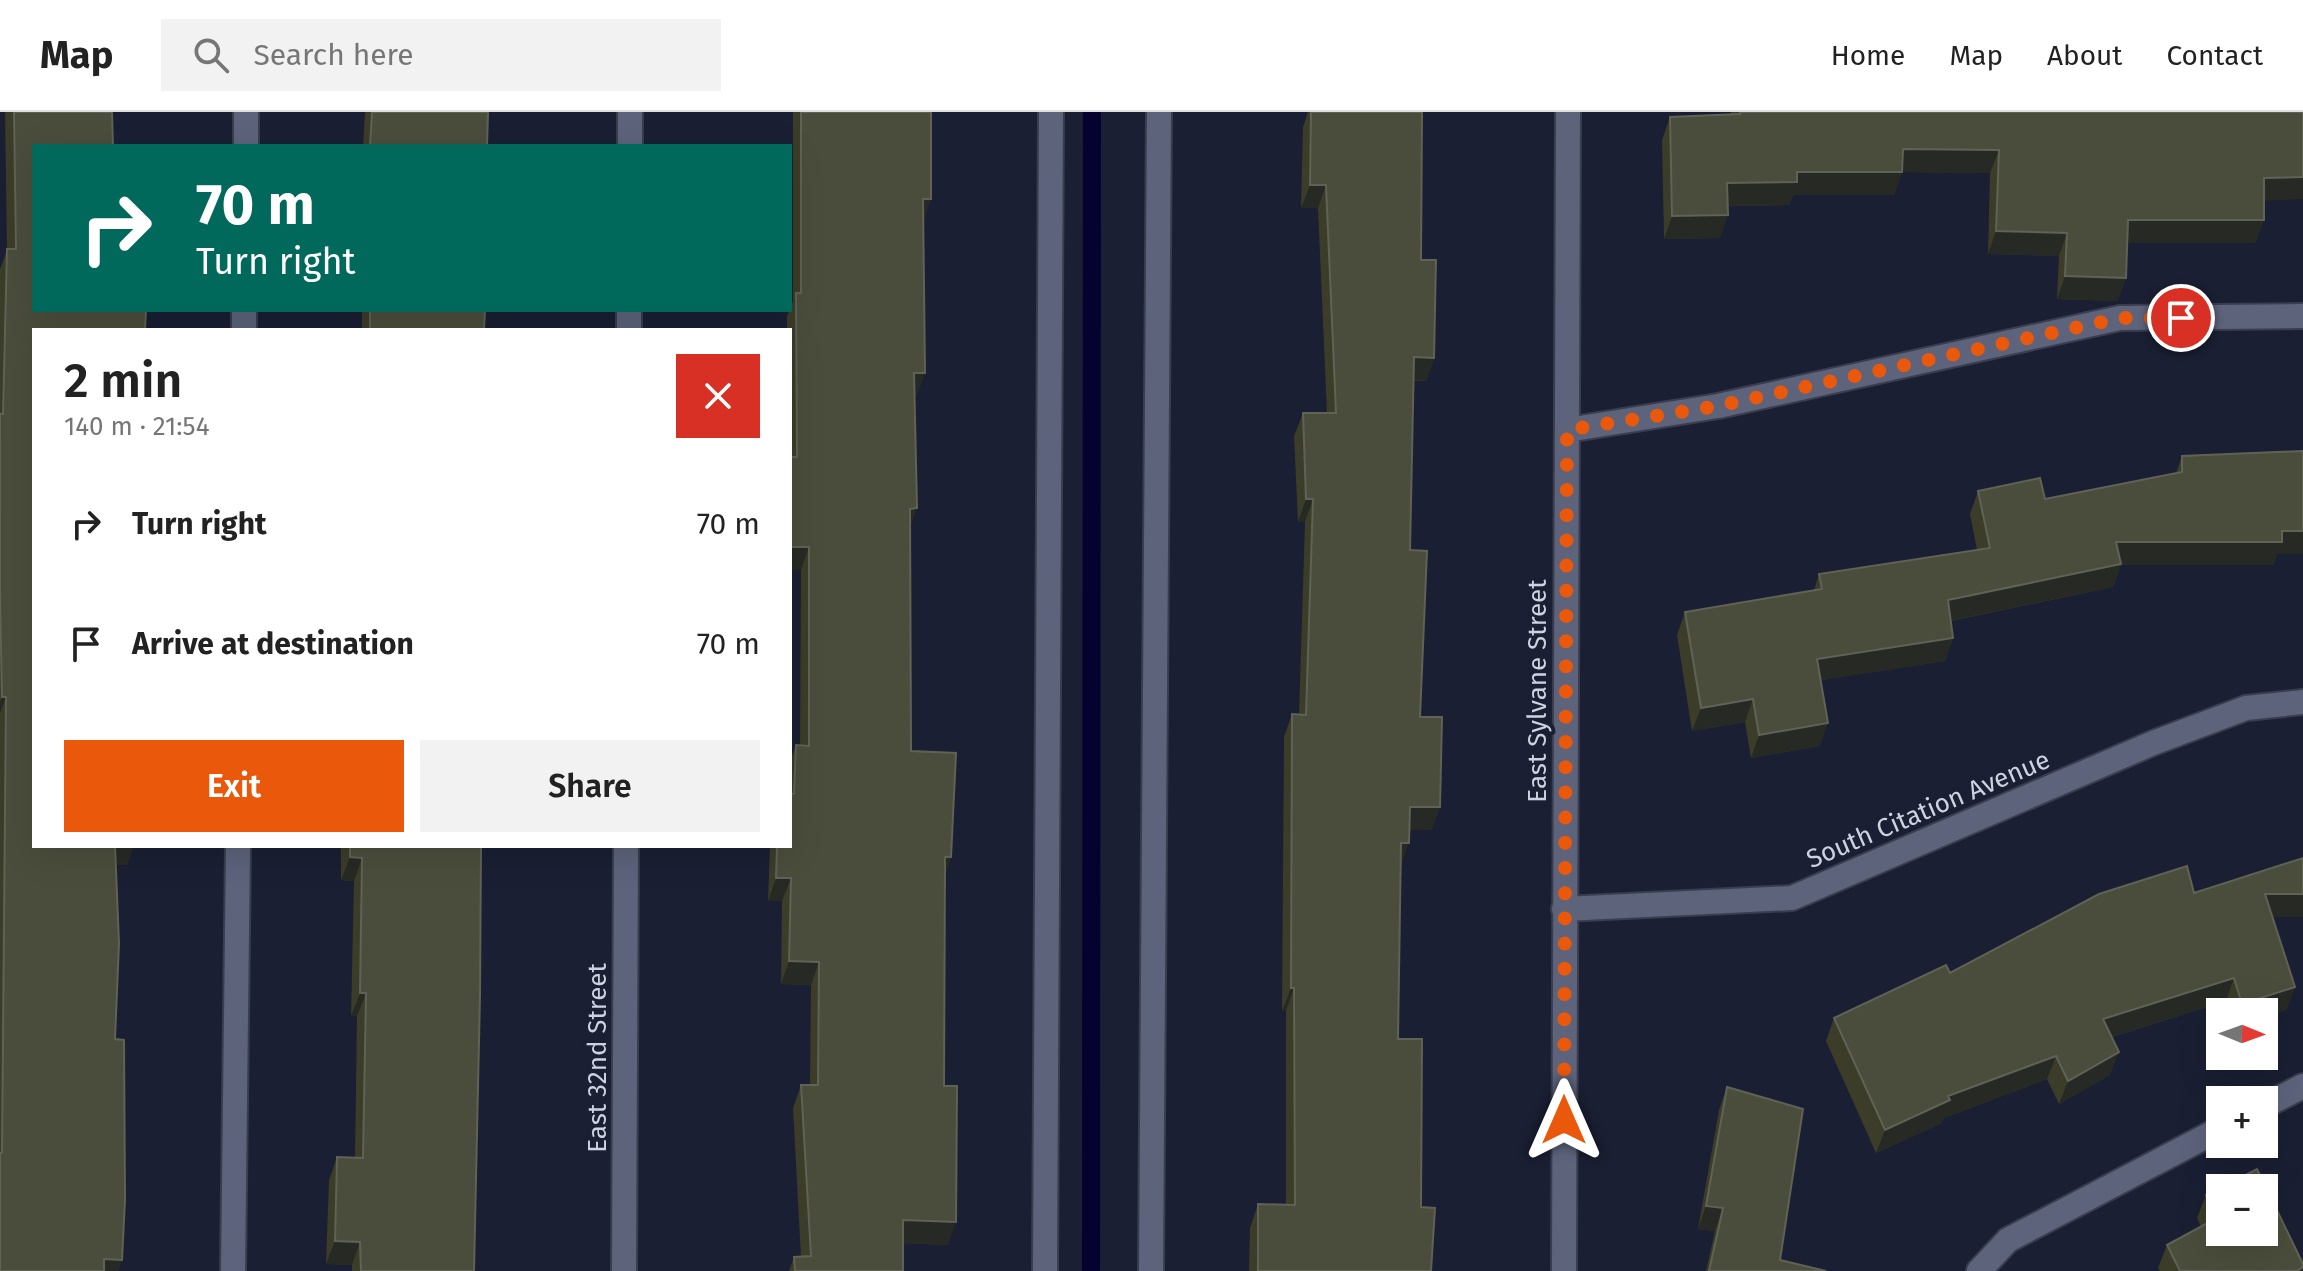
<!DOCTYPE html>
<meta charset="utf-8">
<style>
body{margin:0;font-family:"Fira Sans",sans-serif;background:#f2f2f2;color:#222;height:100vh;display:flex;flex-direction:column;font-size:30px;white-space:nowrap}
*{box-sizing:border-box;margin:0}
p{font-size:26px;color:#767676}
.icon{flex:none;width:44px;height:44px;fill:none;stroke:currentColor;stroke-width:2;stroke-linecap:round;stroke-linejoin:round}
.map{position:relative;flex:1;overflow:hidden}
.drawer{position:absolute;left:32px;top:216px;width:760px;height:520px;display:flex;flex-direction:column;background:#fff;border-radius:0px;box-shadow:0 8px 32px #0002}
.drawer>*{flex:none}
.banner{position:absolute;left:32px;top:32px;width:760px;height:168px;border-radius:0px;box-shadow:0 8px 32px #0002;background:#00695c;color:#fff;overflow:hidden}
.needle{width:52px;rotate:91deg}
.controls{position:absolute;left:2206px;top:886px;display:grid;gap:16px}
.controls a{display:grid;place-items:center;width:72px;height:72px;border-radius:0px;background:#fff;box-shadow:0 8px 32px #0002;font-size:40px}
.pin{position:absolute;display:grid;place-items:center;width:68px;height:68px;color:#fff;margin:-34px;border:4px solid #fff;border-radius:50%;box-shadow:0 2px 8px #0007}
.me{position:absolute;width:88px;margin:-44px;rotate:0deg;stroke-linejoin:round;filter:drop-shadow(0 0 6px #0008)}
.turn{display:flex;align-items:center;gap:28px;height:168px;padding:0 32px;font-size:36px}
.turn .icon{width:104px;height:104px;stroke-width:2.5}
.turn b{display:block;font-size:56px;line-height:68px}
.round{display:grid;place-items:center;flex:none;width:84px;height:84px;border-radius:0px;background:#f2f2f2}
.head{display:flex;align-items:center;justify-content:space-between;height:136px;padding:0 32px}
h1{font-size:48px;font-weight:600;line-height:60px}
.action{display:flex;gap:16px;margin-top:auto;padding:16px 32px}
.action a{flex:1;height:92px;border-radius:0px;background:#ea580c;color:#fff;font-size:32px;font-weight:600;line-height:92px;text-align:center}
.action a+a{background:#f2f2f2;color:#222}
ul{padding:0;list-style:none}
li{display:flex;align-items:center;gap:24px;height:120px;padding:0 32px}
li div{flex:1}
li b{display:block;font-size:30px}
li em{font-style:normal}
header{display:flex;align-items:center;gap:48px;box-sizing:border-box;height:112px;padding:0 40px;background:#fff;border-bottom:2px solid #e0e0e0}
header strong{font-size:38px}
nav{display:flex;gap:44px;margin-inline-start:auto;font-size:28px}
.search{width:560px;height:72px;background:#f2f2f2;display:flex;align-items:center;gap:20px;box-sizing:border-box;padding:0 28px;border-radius:0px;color:#767676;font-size:30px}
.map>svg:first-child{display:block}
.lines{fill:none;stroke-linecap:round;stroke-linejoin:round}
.stream{stroke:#050230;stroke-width:18}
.service-casing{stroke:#393d4d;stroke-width:28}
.minor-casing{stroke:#393d4d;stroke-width:28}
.tertiary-casing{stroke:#393d4d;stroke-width:28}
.service{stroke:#5c637b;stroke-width:24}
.minor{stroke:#5c637b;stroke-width:24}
.tertiary{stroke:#5c637b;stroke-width:24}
.wall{fill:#3b3d28}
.shaded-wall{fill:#272a24}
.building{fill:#4b4d3c;stroke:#5f6255;stroke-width:2;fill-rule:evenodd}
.route{stroke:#ea580c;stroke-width:14;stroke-dasharray:0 25.2}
.labels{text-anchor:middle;stroke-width:8;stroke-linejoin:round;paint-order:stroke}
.street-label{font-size:26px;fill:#ced2e0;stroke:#1a1f33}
</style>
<header>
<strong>Map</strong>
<div class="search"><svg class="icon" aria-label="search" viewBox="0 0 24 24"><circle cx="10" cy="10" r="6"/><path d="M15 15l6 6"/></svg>Search here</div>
<nav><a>Home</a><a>Map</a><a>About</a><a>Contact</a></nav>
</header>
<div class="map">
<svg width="2303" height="1159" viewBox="0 0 2303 1159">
<rect width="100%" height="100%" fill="#1a1f33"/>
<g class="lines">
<path class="stream" d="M 1091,1159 L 1092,0"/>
<g class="service-casing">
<path id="service" d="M 246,34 L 246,0
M 244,218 L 244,198
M 1567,318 L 1718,294 L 2120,206 L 2303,204
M 2264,994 L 2303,974
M 233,1159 L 238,734
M 1045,1159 L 1051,0
M 1151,1159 L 1159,0
M 1979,1159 L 2008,1128 L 2220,1017"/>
</g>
<g class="minor-casing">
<path id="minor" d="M 1564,797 L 1792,786 L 2153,631 L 2246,596 L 2303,590
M 1564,1159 L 1568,0"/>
</g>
<g class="tertiary-casing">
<path id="tertiary" d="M 630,34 L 630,0
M 629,218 L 629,198
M 624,1159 L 626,734"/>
</g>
<use href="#service" class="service"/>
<use href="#minor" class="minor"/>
<use href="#tertiary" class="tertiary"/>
</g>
<path class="wall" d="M 5,0 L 112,0 L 34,218 L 34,734 L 133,734 L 127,753 L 116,753 L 115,927 L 122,1148 L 118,1159 L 0,1159 L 0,157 L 7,138 Z
M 365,0 L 488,0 L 487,34 L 363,34 Z
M 793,0 L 931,0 L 931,87 L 923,108 L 925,261 L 916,284 L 915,284 L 910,418 L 911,639 L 951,745 L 945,763 L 944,974 L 948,1133 L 903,1131 L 903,1159 L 789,1159 L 794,1145 L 801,1145 L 793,996 L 801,973 L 810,973 L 811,873 L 781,872 L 782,789 L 768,789 L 770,734 L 790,734 L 790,649 L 796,633 L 800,633 L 801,458 L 790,458 L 790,218 L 787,218 L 787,204 L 793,189 Z
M 1308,0 L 1422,0 L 1421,148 L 1434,246 L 1426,269 L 1413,269 L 1410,438 L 1420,605 L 1440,695 L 1431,718 L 1410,718 L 1401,754 L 1398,927 L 1431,1159 L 1249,1159 L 1250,1116 L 1258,1092 L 1286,1093 L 1286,899 L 1282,899 L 1284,625 L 1292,602 L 1299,603 L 1305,410 L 1298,410 L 1294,324 L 1303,301 L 1327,301 L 1318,96 L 1301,96 L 1303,15 Z
M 1731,0 L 2303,0 L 2264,88 L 2264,108 L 2255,131 L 2127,131 L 2118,189 L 2057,187 L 2059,144 L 1988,142 L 1990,61 L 1902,60 L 1894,83 L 1793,83 L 1789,93 L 1728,94 L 1720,126 L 1664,127 L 1662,28 L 1670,5 L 1731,3 Z
M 362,198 L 485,198 L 484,218 L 362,218 Z
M 2303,339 L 2303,442 L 2277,442 L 2273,453 L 2121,453 L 2113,475 L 1951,509 L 1953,526 L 1945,549 L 1821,568 L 1820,634 L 1751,646 L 1745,610 L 1692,619 L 1677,523 L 1685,500 L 1814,478 L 1819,462 L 1977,438 L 1970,402 L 1978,379 L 2045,387 L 2176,361 L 2182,344 Z
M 341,734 L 481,734 L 474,1159 L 352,1159 L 352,1153 L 326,1152 L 329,1068 L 337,1045 L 355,1045 L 357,904 L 351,904 L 354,769 L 341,768 Z
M 2303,746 L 2303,805 L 2272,805 L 2295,875 L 2286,898 L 2264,900 L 2229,900 L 2226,889 L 2112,925 L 2110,963 L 2059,992 L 2047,967 L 1944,1006 L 1942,1011 L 1876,1041 L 1826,929 L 1834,906 L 1950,861 Z
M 1727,975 L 1780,1148 L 1826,1159 L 1706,1159 L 1715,1119 L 1698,1117 L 1719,998 Z
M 2206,1083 L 2302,1159 L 2160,1159 L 2158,1156 L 2167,1133 L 2201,1115 L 2197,1106 Z"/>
<path class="shaded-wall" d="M 1903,37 L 1999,38 L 1990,61 L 1895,60 Z
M 1797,60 L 1902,60 L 1894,83 L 1793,83 L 1789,93 L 1719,94 L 1727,71 Z
M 2303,65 L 2303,87 L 2256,89 L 2264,66 Z
M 1310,73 L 1326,73 L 1318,96 L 1301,96 Z
M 923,87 L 931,87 L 923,110 Z
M 1728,103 L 1720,126 L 1664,127 L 1672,104 Z
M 2128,108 L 2264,108 L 2255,131 L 2119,131 Z
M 1996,119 L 2067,121 L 2059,144 L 1988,142 Z
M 2065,164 L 2126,166 L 2118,189 L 2057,187 Z
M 1414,245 L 1434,246 L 1426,269 L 1405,268 Z
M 914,261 L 925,261 L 916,284 L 906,284 Z
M 1306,387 L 1313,387 L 1305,410 L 1298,410 Z
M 917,396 L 909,419 L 910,397 Z
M 2282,419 L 2303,419 L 2303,442 L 2277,442 L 2273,453 L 2121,453 L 2113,475 L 1939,511 L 1948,488 L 2116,430 Z
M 791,435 L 809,435 L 801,458 L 790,458 L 790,439 Z
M 1953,526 L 1945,549 L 1809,570 L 1817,547 Z
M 2,585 L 6,585 L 0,601 L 0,590 Z
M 1753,587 L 1745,610 L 1692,619 L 1701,596 Z
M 1828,611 L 1820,634 L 1751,646 L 1759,623 Z
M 1410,695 L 1440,695 L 1431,718 L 1402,718 Z
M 1401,731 L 1409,731 L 1401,754 Z
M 113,734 L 133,734 L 127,753 L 106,753 Z
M 350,745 L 362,746 L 354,769 L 341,768 Z
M 945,745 L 951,745 L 943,768 Z
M 776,766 L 791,766 L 782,789 L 768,789 Z
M 2265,782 L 2303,782 L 2303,805 L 2257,805 Z
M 789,849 L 819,850 L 811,873 L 781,872 Z
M 2234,866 L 2226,889 L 2095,930 L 2103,907 Z
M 2295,875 L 2286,898 L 2264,905 L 2264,900 L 2239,900 L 2242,892 Z
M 1291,876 L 1294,876 L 1286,899 L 1282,899 Z
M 360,881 L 366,881 L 357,904 L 351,904 Z
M 2119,940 L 2110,963 L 2059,992 L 2068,969 Z
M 2056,944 L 2047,967 L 1944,1006 L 1942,1011 L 1876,1041 L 1885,1018 L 1948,984 Z
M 1706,1094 L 1723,1096 L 1715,1119 L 1698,1117 Z
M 903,1108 L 956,1110 L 948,1133 L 894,1131 Z
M 335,1129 L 360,1130 L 352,1153 L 326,1152 Z
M 104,1147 L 122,1148 L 118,1159 L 100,1159 Z"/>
<path class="building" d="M 14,0 L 112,0 L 113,34 L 34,34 L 34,198 L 146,198 L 145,218 L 34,218 L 34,734 L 115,734 L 119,831 L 115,927 L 124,928 L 125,1088 L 122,1148 L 104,1147 L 104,1159 L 0,1159 L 0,1041 L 2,1041 L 6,585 L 2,585 L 0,482 L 0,302 L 3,302 L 7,137 L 16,137 Z
M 372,0 L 488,0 L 487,34 L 370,34 Z
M 801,0 L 931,0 L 931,87 L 923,87 L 925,261 L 914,261 L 917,396 L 910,397 L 911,639 L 956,641 L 951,745 L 945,745 L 944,974 L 957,974 L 956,1110 L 903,1108 L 903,1159 L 795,1159 L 794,1145 L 811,1144 L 801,973 L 818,973 L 819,850 L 789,849 L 791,766 L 776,766 L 777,734 L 790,734 L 790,682 L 794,682 L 796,633 L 809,634 L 809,435 L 791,435 L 790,365 L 790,345 L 797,345 L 796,181 L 801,181 Z
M 1311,0 L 1422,0 L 1421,148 L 1436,148 L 1434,246 L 1414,245 L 1410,438 L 1427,439 L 1420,605 L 1442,605 L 1440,695 L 1410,695 L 1409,731 L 1401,731 L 1398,927 L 1422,927 L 1421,1095 L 1435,1096 L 1431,1159 L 1258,1159 L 1258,1092 L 1295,1093 L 1294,876 L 1291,876 L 1292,602 L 1306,603 L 1313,387 L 1306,387 L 1303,301 L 1336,301 L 1326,73 L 1310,73 Z
M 1740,0 L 2303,0 L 2303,65 L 2264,66 L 2264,108 L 2128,108 L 2126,166 L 2065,164 L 2067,121 L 1996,119 L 1999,38 L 1903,37 L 1902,60 L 1797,60 L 1797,70 L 1727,71 L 1728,103 L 1672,104 L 1670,5 L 1740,2 Z
M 370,198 L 485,198 L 484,218 L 370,218 Z
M 2303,339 L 2303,419 L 2282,419 L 2282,430 L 2116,430 L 2121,452 L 1948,488 L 1953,526 L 1817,547 L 1828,611 L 1759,623 L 1753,587 L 1701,596 L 1685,500 L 1822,477 L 1819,462 L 1990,436 L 1978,379 L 2040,366 L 2045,387 L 2182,360 L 2182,344 Z
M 350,734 L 481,734 L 480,883 L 474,1159 L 361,1159 L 360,1130 L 335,1129 L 337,1045 L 363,1046 L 366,881 L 360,881 L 362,746 L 350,745 Z
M 2303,746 L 2303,782 L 2265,782 L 2295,875 L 2242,892 L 2234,866 L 2103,907 L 2119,940 L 2068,969 L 2056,944 L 1948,984 L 1950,988 L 1885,1018 L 1834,906 L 1946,853 L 1950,861 L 2099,782 L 2187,754 L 2194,781 Z
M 1727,975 L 1803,997 L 1780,1148 L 1826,1159 L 1709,1159 L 1723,1096 L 1706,1094 Z
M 2257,1057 L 2303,1152 L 2303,1155 L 2297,1159 L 2180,1159 L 2167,1133 L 2215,1107 L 2206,1083 ZM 2220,1076 L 2264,1076 L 2264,1120 L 2220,1120 Z"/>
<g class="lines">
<path class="route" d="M 1564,1008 L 1567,318 L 1718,294 L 2120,206 L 2181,206"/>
</g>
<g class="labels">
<g class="street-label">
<text transform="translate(1537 579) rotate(-90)" y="9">East Sylvane Street</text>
<text transform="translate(1928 697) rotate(-23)" y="9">South Citation Avenue</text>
<text transform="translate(597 946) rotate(-90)" y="9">East 32nd Street</text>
</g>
</g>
</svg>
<div class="controls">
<a><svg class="needle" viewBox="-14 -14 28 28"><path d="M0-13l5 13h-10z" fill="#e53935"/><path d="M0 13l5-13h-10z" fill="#767676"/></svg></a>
<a>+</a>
<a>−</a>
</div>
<div class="pin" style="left:2181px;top:206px;background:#d93025"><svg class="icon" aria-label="arrive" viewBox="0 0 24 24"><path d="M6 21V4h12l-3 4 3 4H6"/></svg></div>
<svg class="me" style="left:1564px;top:1008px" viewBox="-20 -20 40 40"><path d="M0-17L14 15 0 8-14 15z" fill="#ea580c" stroke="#fff" stroke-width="4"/></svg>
<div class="banner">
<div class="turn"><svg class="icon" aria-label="right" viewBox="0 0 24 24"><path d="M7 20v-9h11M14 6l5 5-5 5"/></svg><div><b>70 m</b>Turn right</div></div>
</div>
<section class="drawer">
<div class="head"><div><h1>2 min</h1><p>140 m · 21:54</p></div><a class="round" style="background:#d93025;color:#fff"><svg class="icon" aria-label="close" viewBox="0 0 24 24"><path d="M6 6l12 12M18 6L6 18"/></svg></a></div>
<ul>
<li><svg class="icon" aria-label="right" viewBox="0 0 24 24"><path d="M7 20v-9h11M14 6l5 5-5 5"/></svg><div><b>Turn right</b></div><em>70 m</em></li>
<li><svg class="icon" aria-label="arrive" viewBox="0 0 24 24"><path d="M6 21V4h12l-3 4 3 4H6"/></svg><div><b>Arrive at destination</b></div><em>70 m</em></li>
</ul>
<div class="action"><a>Exit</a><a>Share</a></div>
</section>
</div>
